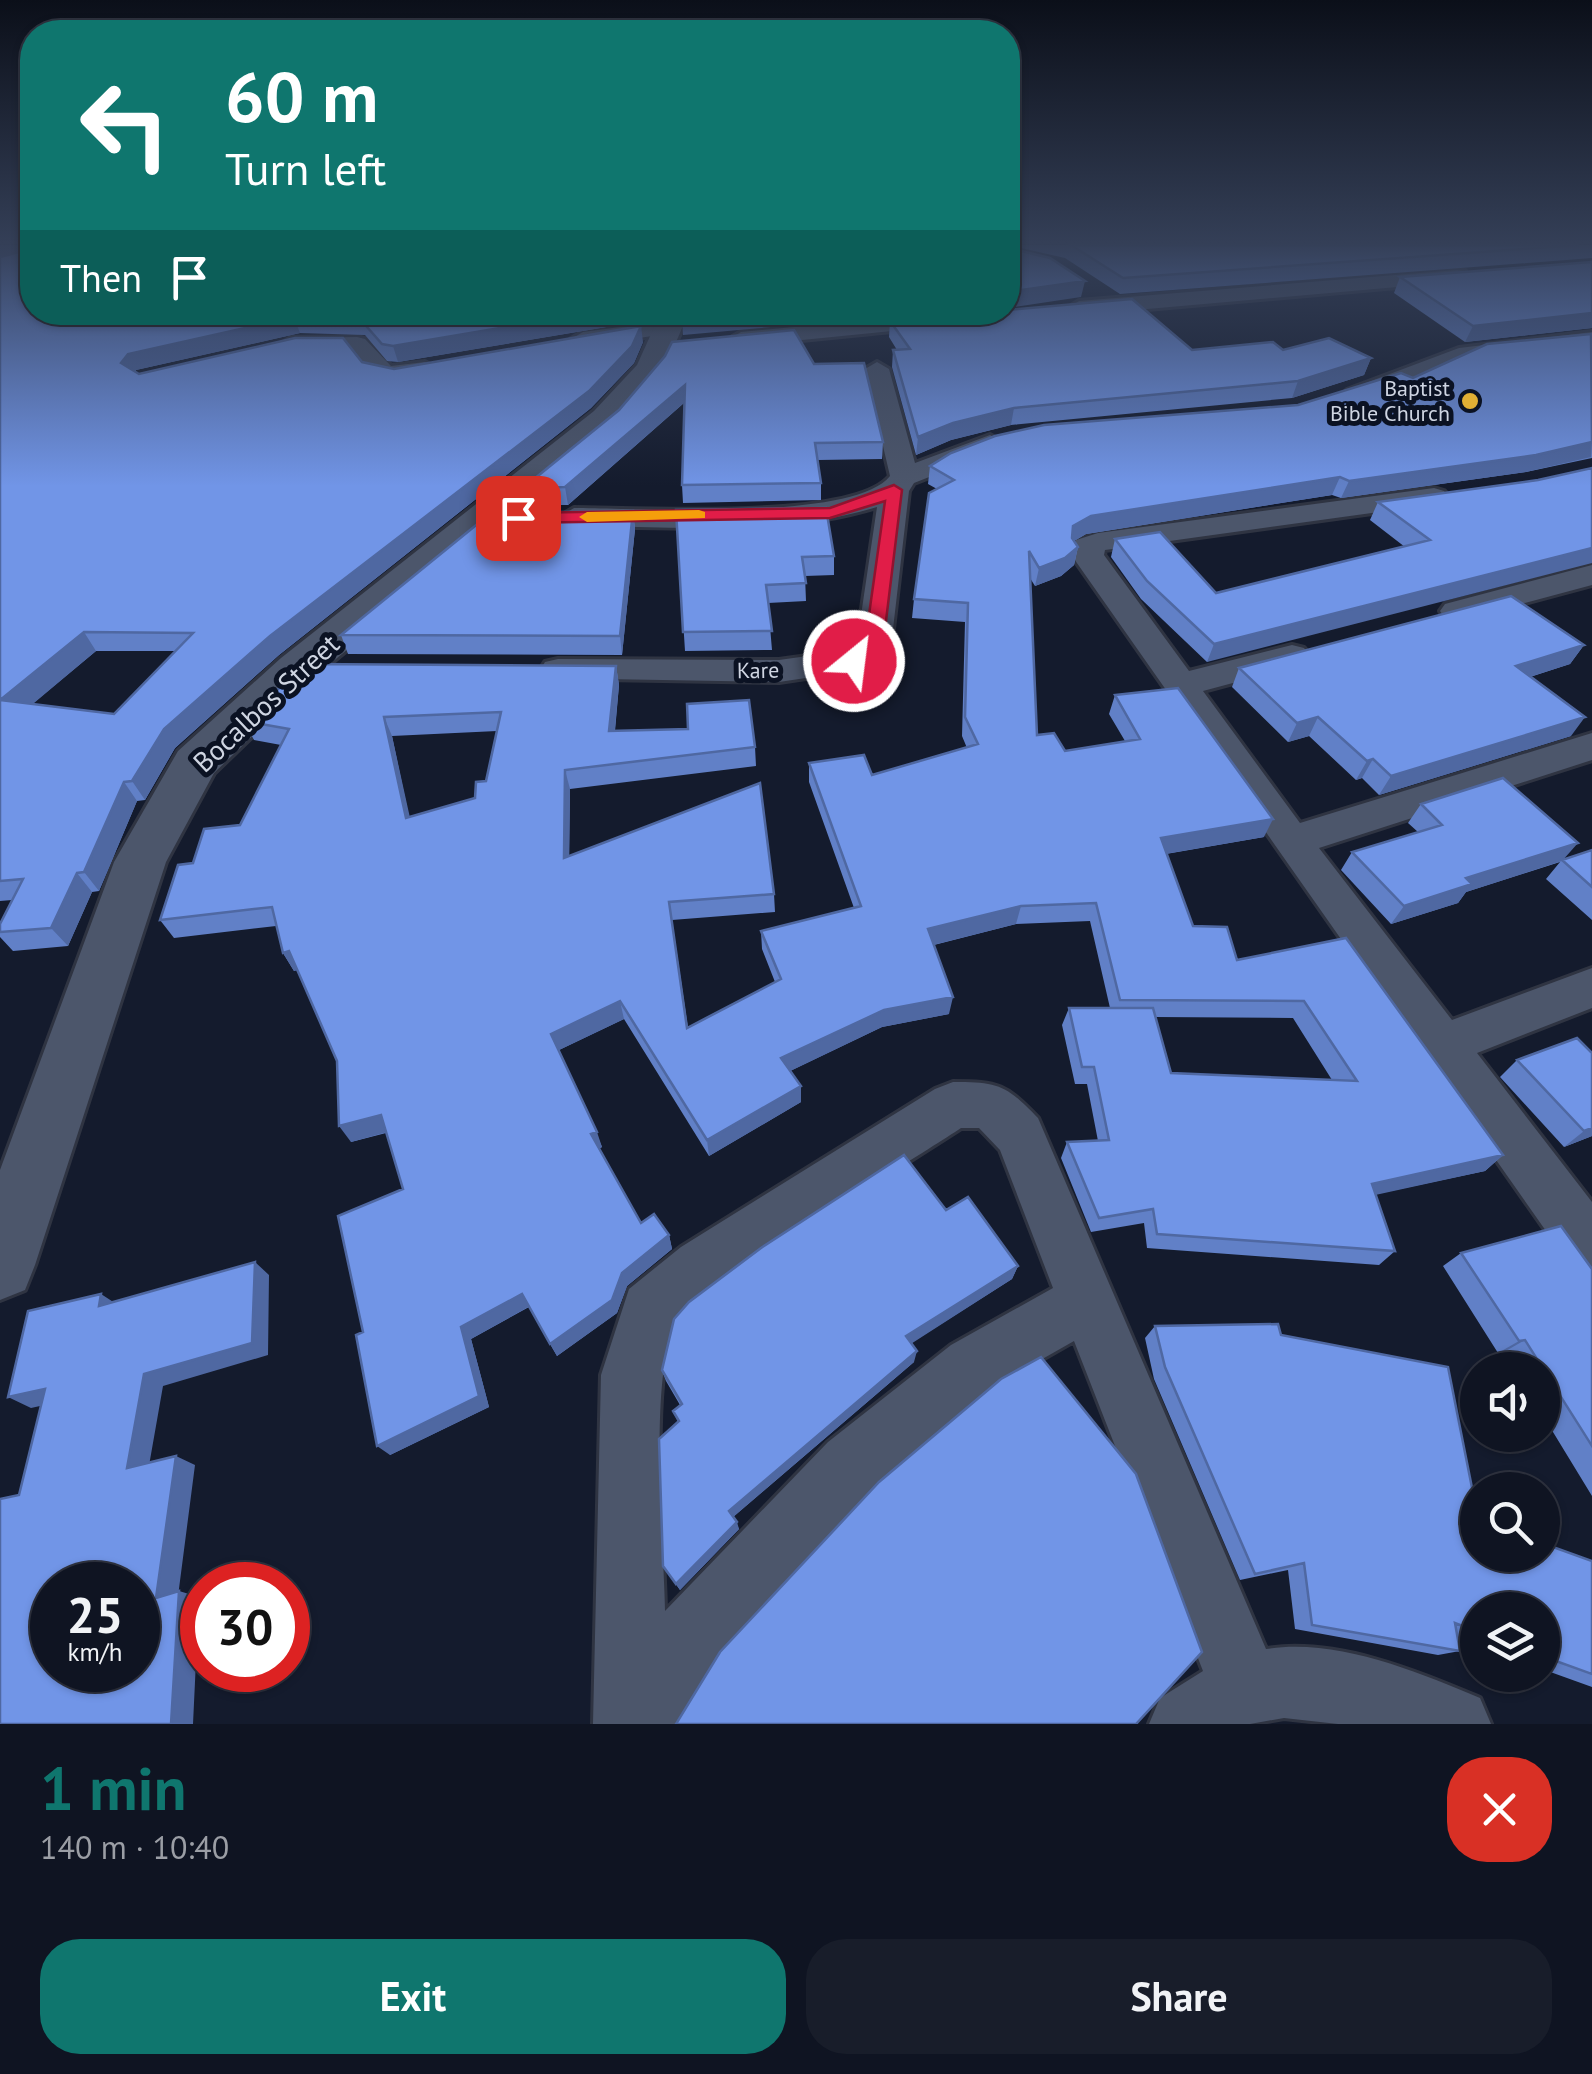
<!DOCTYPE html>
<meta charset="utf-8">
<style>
body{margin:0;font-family:"PT Sans",sans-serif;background:#181d2a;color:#f1f3f6;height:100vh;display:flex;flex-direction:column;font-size:38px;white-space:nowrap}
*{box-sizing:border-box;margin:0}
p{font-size:32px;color:#9b9ea5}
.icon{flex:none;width:55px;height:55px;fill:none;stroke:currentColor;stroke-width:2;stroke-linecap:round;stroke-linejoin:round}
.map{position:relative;height:1724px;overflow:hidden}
.sheet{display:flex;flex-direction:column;background:#0f1422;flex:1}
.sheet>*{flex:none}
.banner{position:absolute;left:20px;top:20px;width:1000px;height:305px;border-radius:40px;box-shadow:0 2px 8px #0004,0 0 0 2px #2f3340;background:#0f766e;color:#fff;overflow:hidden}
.fabs{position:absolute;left:1460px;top:1352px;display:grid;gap:20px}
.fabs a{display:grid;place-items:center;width:100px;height:100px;border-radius:50%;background:#0f1422;box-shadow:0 2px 8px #0004,0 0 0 2px #2f3340;font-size:50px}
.speed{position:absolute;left:30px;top:1562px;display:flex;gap:20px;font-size:50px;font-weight:700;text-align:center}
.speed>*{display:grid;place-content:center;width:130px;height:130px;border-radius:50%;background:#0f1422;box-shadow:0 2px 8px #0004,0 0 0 2px #2f3340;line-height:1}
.speed small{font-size:25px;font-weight:400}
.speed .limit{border:15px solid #d22;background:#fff;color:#111}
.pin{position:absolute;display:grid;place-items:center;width:85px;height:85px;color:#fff;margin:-42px;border-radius:20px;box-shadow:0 5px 15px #0006}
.me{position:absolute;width:110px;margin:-55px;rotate:29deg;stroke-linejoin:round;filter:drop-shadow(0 0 8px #0008)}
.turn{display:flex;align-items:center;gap:35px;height:210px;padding:0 40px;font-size:45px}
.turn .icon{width:130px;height:130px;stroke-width:2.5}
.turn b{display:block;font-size:70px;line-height:85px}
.then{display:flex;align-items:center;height:95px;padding:0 40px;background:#0003;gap:20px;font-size:38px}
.round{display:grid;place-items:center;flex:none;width:105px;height:105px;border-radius:40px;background:#181d2a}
.headline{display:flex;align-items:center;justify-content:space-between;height:170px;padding:0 40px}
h1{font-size:60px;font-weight:700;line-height:75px;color:#0f766e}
.button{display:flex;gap:20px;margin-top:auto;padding:20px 40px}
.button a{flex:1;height:115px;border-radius:40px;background:#0f766e;color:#fff;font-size:40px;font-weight:700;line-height:115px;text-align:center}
.button a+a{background:#181d2a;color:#f1f3f6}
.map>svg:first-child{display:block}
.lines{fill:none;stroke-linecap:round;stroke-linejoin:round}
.minor-casing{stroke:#2f3442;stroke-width:6}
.tertiary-casing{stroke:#2f3442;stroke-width:6}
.minor{fill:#4c566b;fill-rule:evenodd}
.tertiary{fill:#4c566b;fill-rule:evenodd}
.wall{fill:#6180c7;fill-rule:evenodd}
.shaded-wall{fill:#4f68a2}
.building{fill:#7195e7;stroke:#4f68a2;stroke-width:2.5;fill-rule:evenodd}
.route{fill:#e11d48;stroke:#92132f;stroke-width:2.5}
.slow{fill:#f59e0b}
.poi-dot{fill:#e1af34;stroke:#0b1223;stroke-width:4}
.labels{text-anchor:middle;stroke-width:10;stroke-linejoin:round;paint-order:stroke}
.far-poi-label{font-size:22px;fill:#cfd5e2;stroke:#0b1223;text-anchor:end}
.far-street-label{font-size:22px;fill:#cfd5e2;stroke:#0b1223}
.street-label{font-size:28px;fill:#cfd5e2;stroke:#0b1223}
</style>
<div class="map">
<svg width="1592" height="1724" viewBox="0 0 1592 1724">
<rect width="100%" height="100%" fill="#141b2d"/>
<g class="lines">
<g class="minor-casing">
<path id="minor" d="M 1457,270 L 1465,271 L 1465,281 L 1079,315 L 1068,308 L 1079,301 Z
M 944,313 L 952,315 L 952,325 L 741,346 L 729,339 L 741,332 Z
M 672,320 L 680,322 L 680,332 L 583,346 L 571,339 L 583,332 Z
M 1592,332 L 1592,346 L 1464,362 L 1356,403 L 1343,395 L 1347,390 L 1459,348 Z
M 357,337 L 365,339 L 391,366 L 425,362 L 437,369 C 427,380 387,387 374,377 C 365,370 358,359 351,351 L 291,352 L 279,345 L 291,338 Z
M 877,362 L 889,369 L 915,463 L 990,435 L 1004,443 L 1000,449 L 914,483 L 909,491 L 893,629 L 866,669 L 779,682 L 545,678 L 540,670 L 545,662 L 558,659 L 779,660 L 843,651 L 859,629 L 877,507 C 780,537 674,526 574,526 L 559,517 L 574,508 C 634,508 854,522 890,476 L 865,369 Z
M 1434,488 L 1444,491 L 1449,497 L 1444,503 L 1105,550 L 1104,555 L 1189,671 L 1292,645 L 1304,648 L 1310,656 L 1304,664 L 1203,691 L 1300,823 L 1592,733 L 1592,760 L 1319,848 L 1452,1020 L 1592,968 L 1592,1008 L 1477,1053 L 1592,1202 L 1592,1276 L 1572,1268 L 1072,556 L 1076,540 L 1098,533 Z
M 1592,565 L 1592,585 L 1457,621 L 1445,618 L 1440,611 L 1445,604 Z
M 953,1082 C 999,1082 1006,1085 1038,1118 L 1266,1649 C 1337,1638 1415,1671 1480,1698 L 1491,1724 L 1338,1724 L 1284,1718 L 1250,1724 L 1149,1724 L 1160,1698 L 1203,1671 L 1074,1341 L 993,1387 L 874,1488 L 720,1653 L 677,1724 L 593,1724 L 601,1375 L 629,1289 L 681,1247 L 935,1089 ZM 961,1128 L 979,1128 L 1000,1150 L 1053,1288 L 951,1345 L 828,1442 L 665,1611 C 664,1548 649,1380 674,1330 C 691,1294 913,1160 961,1128 Z"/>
</g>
<g class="tertiary-casing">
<path id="tertiary" d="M 661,312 L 689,312 L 664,370 L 618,425 L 313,678 L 214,773 L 166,862 L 35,1265 L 25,1290 L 0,1300 L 0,1170 L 114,862 L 178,751 L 281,658 L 594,411 L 637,365 Z"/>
</g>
<use href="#minor" class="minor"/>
<use href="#tertiary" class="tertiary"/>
</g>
<path class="wall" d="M 0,245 L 32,245 L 32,312 L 658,312 L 654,319 L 398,362 L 387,361 L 365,335 L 300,333 L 136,370 L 135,372 L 139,374 L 362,362 L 394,369 L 643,342 L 634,363 L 591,408 L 279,655 L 175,748 L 145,800 L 137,801 L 99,891 L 92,892 L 68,946 L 13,951 L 0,937 L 0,924 L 12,900 L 0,901 ZM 96,651 L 175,651 L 114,714 L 32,704 Z
M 1008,245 L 1592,245 L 1592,258 L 1120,294 L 1065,258 Z
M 1592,262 L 1592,328 L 1465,342 L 1394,293 L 1400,277 Z
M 871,312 L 940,312 L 874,317 Z
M 890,321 L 1192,350 L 1283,350 L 1371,358 L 1364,375 L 1292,398 L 1011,425 L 951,440 L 916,455 L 892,367 L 893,350 L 897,350 L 889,337 Z
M 1592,335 L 1592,458 L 1526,472 L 1341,498 L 1332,495 L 1086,534 L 1074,541 L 1078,547 L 1074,565 L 1061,576 L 1035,586 L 1030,578 L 1037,735 L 1065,751 L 1125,741 L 1109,714 L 1115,695 L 1264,837 L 1166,854 L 1193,926 L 1237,960 L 1346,938 L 1503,1155 L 1485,1171 L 1376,1194 L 1395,1251 L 1379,1265 L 1147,1248 L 1144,1223 L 1091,1232 L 1061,1158 L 1067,1142 L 1098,1141 L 1087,1084 L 1075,1084 L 1062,1025 L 1069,1008 L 1110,1008 L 1090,921 L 1016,924 L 934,945 L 949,1014 L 882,1027 L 790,1071 L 801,1086 L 801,1102 L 709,1156 L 624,1019 L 559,1050 L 602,1147 L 599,1149 L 641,1223 L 669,1235 L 672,1249 L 627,1286 L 617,1313 L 557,1356 L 529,1307 L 471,1339 L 489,1407 L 390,1455 L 363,1332 L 403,1189 L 386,1133 L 351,1142 L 337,1061 L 297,970 L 294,971 L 283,953 L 276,926 L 174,938 L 160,920 L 193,863 L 240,825 L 281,745 L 254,740 L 244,721 L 616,666 L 619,685 L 615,731 L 755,747 L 756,766 L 570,789 L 569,856 L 774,894 L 775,912 L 672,920 L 688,1028 L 775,982 L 762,949 L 761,931 L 854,908 L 809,782 L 809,763 L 872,775 L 967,748 L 962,736 L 965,622 L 912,618 L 914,599 L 937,489 L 928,484 L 930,466 L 1298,405 ZM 497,731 L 486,781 L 475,798 L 409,817 L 392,736 ZM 1155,1017 L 1293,1018 L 1332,1080 L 1171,1073 Z
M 814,364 L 883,442 L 882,459 L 818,460 L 821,483 L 821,500 L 683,503 L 682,485 L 684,403 L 568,505 L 527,505 L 523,488 L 619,410 Z
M 1538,480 L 1207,662 L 1141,599 L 1111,557 L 1115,539 L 1216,593 L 1405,547 L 1370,520 L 1378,502 Z
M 676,510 L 834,556 L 834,575 L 805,576 L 806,601 L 768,603 L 772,650 L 685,651 Z
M 633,511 L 635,529 L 622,655 L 348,654 L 341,635 Z
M 1584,645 L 1570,664 L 1530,677 L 1571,736 L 1379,795 L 1362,778 L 1356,780 L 1309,736 L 1288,742 L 1232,687 L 1239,668 Z
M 1421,804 L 1563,860 L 1592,850 L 1592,920 L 1546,879 L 1560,862 L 1466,892 L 1458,903 L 1391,924 L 1341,870 L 1352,852 L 1418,832 L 1408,823 Z
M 1517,1060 L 1592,1136 L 1564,1147 L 1500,1077 Z
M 946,1210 L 1018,1266 L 1012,1279 L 911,1343 L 914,1362 L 733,1517 L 739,1529 L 680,1590 L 663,1566 L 678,1422 L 673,1411 L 680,1405 L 666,1381 L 662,1370 Z
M 1461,1253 L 1592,1269 L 1592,1496 L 1542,1414 L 1542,1370 L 1515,1370 L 1504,1352 L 1498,1353 L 1443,1266 Z
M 1155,1326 L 1281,1335 L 1478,1555 L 1592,1561 L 1592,1687 L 1542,1669 L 1542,1610 L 1478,1610 L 1478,1644 L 1458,1637 L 1460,1651 L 1438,1655 L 1295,1629 L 1288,1570 L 1240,1580 L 1154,1379 L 1145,1338 Z"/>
<path class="shaded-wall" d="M 0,245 L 30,245 L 31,247 L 0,258 Z
M 1085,281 L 1081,297 L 1008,308 L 1008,292 Z
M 595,312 L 658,312 L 654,319 L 398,362 L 393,346 Z
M 751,312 L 782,312 L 782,326 L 683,335 L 682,319 Z
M 1592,313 L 1592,328 L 1465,342 L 1473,326 Z
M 294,317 L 300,333 L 136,370 L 129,380 L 121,363 L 128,354 Z
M 641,326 L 643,342 L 634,363 L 591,408 L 279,655 L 175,748 L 145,800 L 132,781 L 164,729 L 270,636 Z
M 1371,358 L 1364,375 L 1292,398 L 1298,381 Z
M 685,385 L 686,401 L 568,505 L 565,487 Z
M 1014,408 L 1011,425 L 951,440 L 916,455 L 918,437 L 953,423 Z
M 1592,442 L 1591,457 L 1526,472 L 1341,498 L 1349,481 Z
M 1340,477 L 1332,495 L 1086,534 L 1069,544 L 1073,526 L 1091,516 Z
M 633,511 L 635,529 L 622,655 L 620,636 Z
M 1078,547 L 1074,565 L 1061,576 L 1035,586 L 1039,568 Z
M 1592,548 L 1592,563 L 1207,662 L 1214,644 Z
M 84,632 L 96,651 L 15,719 L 0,700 Z
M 1584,645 L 1570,664 L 1504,685 L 1516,666 Z
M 616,666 L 619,685 L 613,749 L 609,731 Z
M 384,717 L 392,736 L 414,836 L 406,818 Z
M 1318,717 L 1309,736 L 1288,742 L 1297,723 Z
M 1585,717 L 1571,736 L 1379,795 L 1391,776 Z
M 1373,759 L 1362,778 L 1356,780 L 1367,761 Z
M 565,770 L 570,789 L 569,876 L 564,858 Z
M 124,782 L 137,801 L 99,891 L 84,872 Z
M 1273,819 L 1264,837 L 1153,856 L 1161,838 Z
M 1578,843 L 1562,861 L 1466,892 L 1458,903 L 1391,924 L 1404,906 L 1466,878 Z
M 77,873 L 92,892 L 68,946 L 51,928 Z
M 1021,906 L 1016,924 L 925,947 L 928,929 Z
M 289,951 L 300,969 L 294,971 L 283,953 Z
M 953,997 L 949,1014 L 882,1027 L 782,1075 L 781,1058 L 884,1010 Z
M 620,1001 L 624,1019 L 557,1051 L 551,1034 Z
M 801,1086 L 801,1102 L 709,1156 L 707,1140 Z
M 381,1115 L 391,1131 L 351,1142 L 339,1126 Z
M 1592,1128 L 1592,1136 L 1564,1147 L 1584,1131 Z
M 597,1132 L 602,1147 L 596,1150 L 591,1134 Z
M 1503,1155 L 1485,1171 L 1357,1199 L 1372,1184 Z
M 669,1235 L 672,1249 L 627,1286 L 617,1313 L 557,1356 L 550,1344 L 622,1273 Z
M 255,1262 L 269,1275 L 268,1355 L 163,1386 L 147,1477 L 127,1468 L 144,1374 Z
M 1018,1266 L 1012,1279 L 903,1349 L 906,1336 Z
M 101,1294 L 121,1307 L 99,1306 Z
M 522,1294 L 530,1306 L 471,1339 L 489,1407 L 390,1455 L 377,1446 L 461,1327 Z
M 1525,1340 L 1504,1352 L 1498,1353 L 1519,1341 Z
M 917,1351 L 914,1362 L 732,1518 L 729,1511 Z
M 45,1389 L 67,1400 L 31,1408 L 8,1397 Z
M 176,1456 L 195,1465 L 177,1604 L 156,1598 Z
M 737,1522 L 739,1529 L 680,1590 L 676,1584 Z
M 179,1591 L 199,1597 L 193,1724 L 171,1724 Z"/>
<path class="building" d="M 28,245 L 32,245 L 32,312 L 595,312 L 393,346 L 382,344 L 360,319 L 294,317 L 128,354 L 121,363 L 139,374 L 295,338 L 343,338 L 362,362 L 394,369 L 641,326 L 632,346 L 589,391 L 270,636 L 164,729 L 132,781 L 124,782 L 84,872 L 77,873 L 51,928 L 0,932 L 0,924 L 23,879 L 0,881 L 0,257 L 27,250 ZM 84,632 L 193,633 L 114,714 L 0,700 Z
M 1071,245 L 1579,245 L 1123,278 Z
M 1008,248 L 1050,258 L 1085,281 L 1008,292 Z
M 1592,262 L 1592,313 L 1473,326 L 1400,277 Z
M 1132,299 L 1192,350 L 1273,342 L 1283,350 L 1329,338 L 1371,358 L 1298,381 L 1014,408 L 953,423 L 918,437 L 893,350 L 910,349 L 890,321 L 982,312 L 1008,312 L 1008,310 Z
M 684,312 L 751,312 L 682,319 Z
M 794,330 L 814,364 L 864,363 L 883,442 L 815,443 L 821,483 L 682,485 L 685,385 L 565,487 L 523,488 L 619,410 L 665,356 L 672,342 Z
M 1591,334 L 1592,442 L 1536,455 L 1349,481 L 1340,477 L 1091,516 L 1073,526 L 1072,538 L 1078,547 L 1065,558 L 1039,568 L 1029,551 L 1037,735 L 1054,733 L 1065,751 L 1140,739 L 1115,695 L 1178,688 L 1273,819 L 1161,838 L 1193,926 L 1227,927 L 1237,960 L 1346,938 L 1503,1155 L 1372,1184 L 1395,1251 L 1157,1234 L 1153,1209 L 1099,1218 L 1067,1142 L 1109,1140 L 1094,1067 L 1082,1067 L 1069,1008 L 1153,1008 L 1171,1073 L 1357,1081 L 1304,1001 L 1120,1000 L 1096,903 L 1021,906 L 928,929 L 953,997 L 884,1010 L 781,1058 L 801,1086 L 707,1140 L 620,1001 L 551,1034 L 597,1132 L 591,1134 L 641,1223 L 654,1214 L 669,1235 L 622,1273 L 612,1300 L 550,1344 L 522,1294 L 461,1327 L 479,1396 L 377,1446 L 356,1335 L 363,1332 L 338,1216 L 403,1189 L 381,1115 L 339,1126 L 337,1061 L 289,951 L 283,953 L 272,907 L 160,920 L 178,865 L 193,863 L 204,829 L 240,825 L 289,729 L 244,721 L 305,664 L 616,666 L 609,731 L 688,729 L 687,704 L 749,700 L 755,747 L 565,770 L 564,858 L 760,783 L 774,894 L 669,902 L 687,1028 L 781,979 L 761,931 L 861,906 L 809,763 L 864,755 L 872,775 L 978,744 L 965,717 L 968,603 L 914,599 L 929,493 L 954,480 L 930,466 L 951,453 L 995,436 L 1044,425 L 1298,405 L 1401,373 L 1413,378 L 1487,344 ZM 501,712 L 486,781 L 476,782 L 475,798 L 406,818 L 384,717 Z
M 1592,468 L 1592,548 L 1214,644 L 1147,581 L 1115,539 L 1160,532 L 1216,593 L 1430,540 L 1378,502 L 1538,480 Z
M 826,508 L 834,556 L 802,557 L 806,583 L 766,585 L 772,631 L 683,632 L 676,510 Z
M 633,511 L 620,636 L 341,635 L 491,513 Z
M 1511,596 L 1584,645 L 1516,666 L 1585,717 L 1391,776 L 1373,759 L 1367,761 L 1318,717 L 1297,723 L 1239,668 Z
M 1503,778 L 1578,843 L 1466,878 L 1472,884 L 1404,906 L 1352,852 L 1442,825 L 1421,804 Z
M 1592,850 L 1592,887 L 1562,860 Z
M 1577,1038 L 1592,1053 L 1592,1128 L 1584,1131 L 1517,1060 Z
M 904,1155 L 946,1210 L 968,1197 L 1018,1266 L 906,1336 L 917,1351 L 729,1511 L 737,1522 L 676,1584 L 663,1566 L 659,1439 L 679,1421 L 673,1411 L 682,1404 L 662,1370 L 674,1319 L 689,1302 L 761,1248 Z
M 1561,1226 L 1592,1269 L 1592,1446 L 1525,1340 L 1519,1341 L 1461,1253 Z
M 255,1262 L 252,1343 L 144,1374 L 127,1468 L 176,1456 L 156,1598 L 179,1591 L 171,1724 L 0,1724 L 0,1499 L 19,1495 L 45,1389 L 8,1397 L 28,1311 L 101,1294 L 99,1306 ZM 52,1585 L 138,1585 L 138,1670 L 52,1670 Z
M 1278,1324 L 1281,1335 L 1448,1367 L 1478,1518 L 1478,1555 L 1542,1555 L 1542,1543 L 1592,1561 L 1592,1674 L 1542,1656 L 1542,1610 L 1478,1610 L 1478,1632 L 1455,1623 L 1460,1651 L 1312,1625 L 1304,1563 L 1255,1574 L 1165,1367 L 1155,1326 Z
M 1041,1357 L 1136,1474 L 1202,1652 L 1136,1724 L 676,1724 L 720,1652 L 879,1482 L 1001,1379 Z"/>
<linearGradient id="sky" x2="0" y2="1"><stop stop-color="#0b0f19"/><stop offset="0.5" stop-color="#343f57"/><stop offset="1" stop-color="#343f57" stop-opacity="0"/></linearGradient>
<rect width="1592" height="486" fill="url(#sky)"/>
<path class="route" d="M 894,485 L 902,490 L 885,629 L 860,665 L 854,667 L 844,661 L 867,629 L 885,501 L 830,518 L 518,523 L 510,518 L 518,513 L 830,508 Z"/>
<path class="slow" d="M 699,510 L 705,512 L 705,518 L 587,522 L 579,517 L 587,512 Z"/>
<circle class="poi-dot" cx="1470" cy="401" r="10"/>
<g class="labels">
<g class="far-poi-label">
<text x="1450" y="396">Baptist<tspan x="1450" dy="25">Bible Church</tspan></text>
</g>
<g class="far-street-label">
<text transform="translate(758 670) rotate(-1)" y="8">Kare</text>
</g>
<g class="street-label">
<text transform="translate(266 703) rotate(-43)" y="10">Bocalbos Street</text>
</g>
</g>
</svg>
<div class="fabs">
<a><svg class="icon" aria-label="sound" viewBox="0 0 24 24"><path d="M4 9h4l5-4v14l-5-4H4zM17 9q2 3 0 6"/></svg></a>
<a><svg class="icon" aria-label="search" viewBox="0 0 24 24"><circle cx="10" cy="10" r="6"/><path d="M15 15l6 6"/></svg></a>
<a><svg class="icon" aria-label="layers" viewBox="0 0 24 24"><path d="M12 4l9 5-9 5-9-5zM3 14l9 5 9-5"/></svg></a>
</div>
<div class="speed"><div>25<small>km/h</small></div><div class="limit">30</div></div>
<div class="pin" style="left:518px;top:518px;background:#d93025"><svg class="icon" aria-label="arrive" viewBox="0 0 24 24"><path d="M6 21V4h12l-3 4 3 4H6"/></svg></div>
<svg class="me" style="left:854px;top:661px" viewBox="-20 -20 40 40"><circle r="17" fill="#e11d48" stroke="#fff" stroke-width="3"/><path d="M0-11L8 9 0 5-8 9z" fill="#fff"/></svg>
<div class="banner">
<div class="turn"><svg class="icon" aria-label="left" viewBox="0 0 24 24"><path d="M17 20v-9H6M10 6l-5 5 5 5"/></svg><div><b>60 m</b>Turn left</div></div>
<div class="then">Then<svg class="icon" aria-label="arrive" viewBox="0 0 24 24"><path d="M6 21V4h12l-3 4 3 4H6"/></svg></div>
</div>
</div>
<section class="sheet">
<div class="headline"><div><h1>1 min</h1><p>140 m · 10:40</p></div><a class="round" style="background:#d93025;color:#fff"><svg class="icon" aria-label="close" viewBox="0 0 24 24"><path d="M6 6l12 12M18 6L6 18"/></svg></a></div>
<div class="button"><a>Exit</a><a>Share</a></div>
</section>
